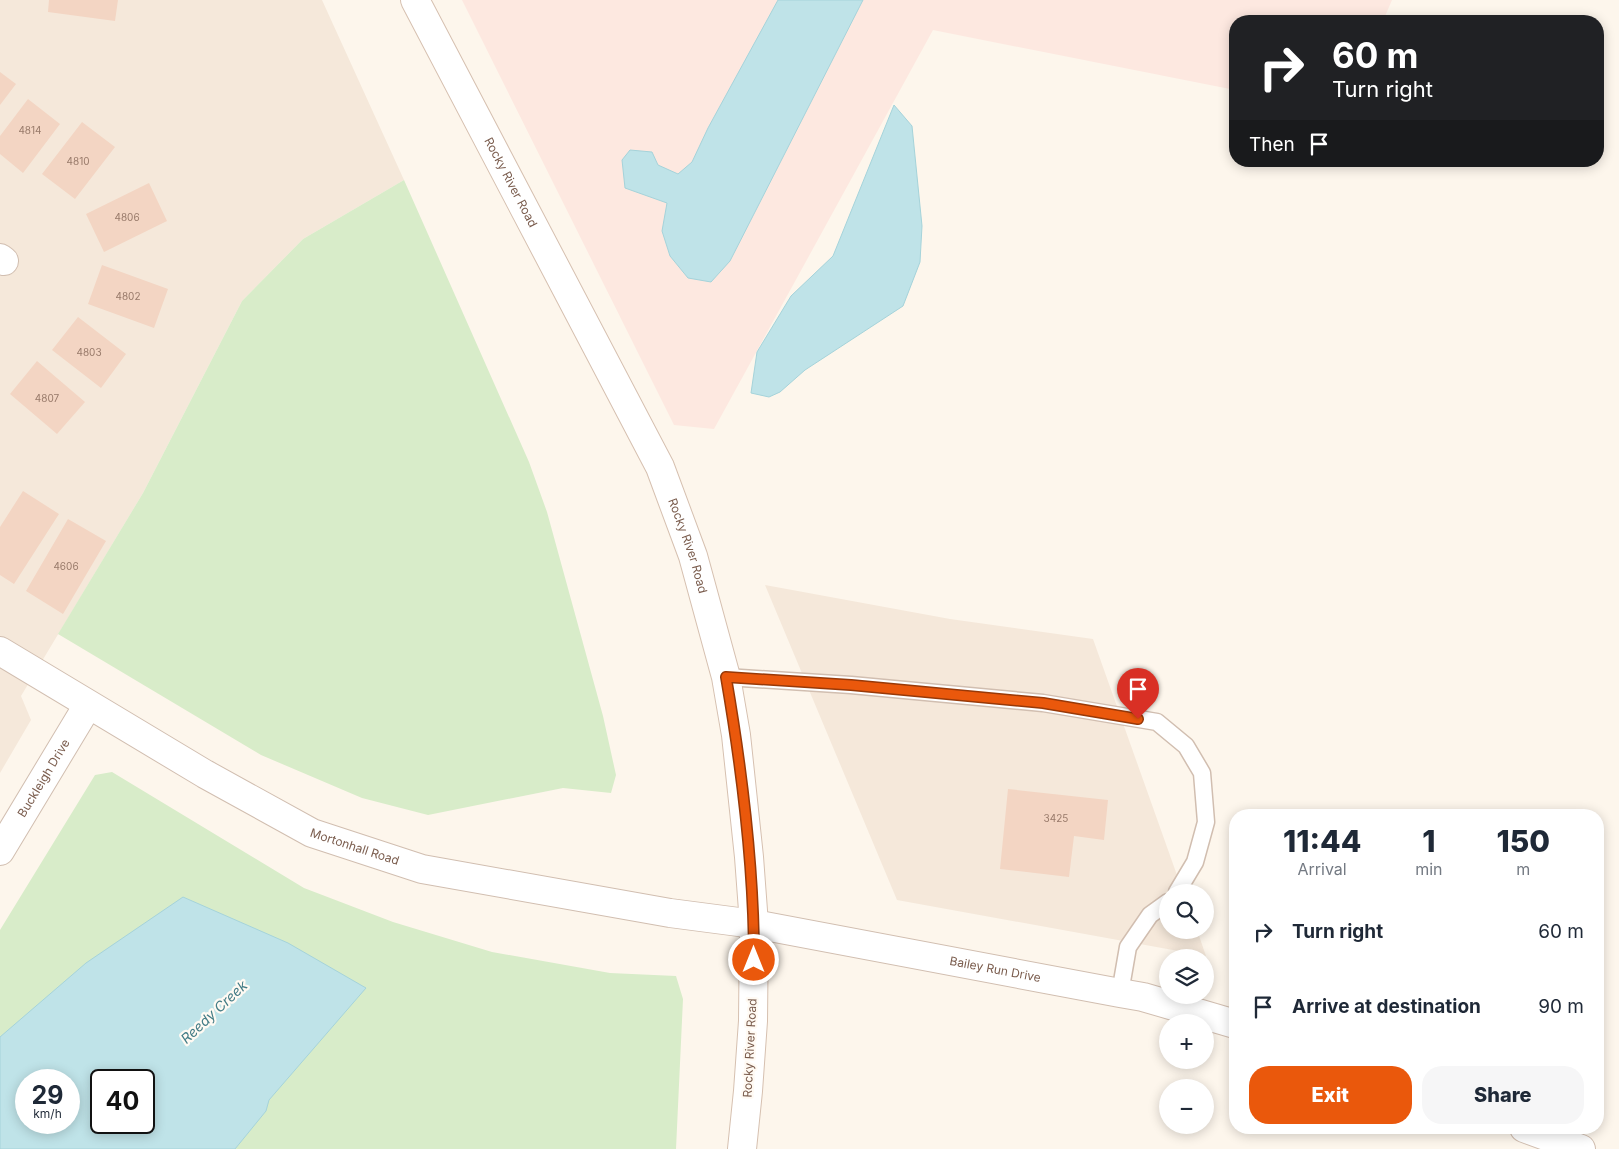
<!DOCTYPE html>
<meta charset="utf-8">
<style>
body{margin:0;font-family:Inter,sans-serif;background:#f6f6f7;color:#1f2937;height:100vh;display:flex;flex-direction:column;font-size:19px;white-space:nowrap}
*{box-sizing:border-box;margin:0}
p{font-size:16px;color:#747a83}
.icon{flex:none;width:28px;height:28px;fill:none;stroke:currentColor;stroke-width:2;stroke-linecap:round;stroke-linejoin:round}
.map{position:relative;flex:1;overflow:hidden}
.panel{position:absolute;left:1229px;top:809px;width:375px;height:325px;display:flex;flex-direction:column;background:#fff;border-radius:20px;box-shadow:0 2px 12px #0003}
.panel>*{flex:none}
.top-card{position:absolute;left:1229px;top:15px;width:375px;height:152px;border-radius:20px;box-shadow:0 2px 12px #0003;background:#202124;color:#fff;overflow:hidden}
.fabs{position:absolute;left:1159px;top:884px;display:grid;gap:10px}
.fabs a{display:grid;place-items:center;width:55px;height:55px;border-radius:50%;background:#fff;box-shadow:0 2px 12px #0003;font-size:25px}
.speed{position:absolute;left:15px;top:1069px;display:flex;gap:10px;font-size:25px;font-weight:700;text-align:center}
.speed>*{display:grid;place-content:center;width:65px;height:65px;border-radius:50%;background:#fff;box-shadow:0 2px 12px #0003;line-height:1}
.speed small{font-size:12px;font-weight:400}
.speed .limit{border:2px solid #111;border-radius:8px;background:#fff;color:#111}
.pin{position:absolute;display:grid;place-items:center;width:42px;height:42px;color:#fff;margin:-51px -21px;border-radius:50% 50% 50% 0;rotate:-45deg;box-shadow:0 0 5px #0007}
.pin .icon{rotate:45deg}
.me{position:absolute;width:55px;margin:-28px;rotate:0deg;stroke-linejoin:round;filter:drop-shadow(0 0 4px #0008)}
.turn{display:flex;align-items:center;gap:18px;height:105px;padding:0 20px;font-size:22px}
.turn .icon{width:65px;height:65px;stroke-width:2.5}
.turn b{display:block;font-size:35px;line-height:42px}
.then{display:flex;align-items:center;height:48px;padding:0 20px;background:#0003;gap:10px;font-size:19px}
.eta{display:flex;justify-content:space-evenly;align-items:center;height:85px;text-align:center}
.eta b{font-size:30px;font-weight:800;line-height:35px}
.button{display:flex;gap:10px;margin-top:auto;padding:10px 20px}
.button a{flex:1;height:58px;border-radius:20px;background:#ea580c;color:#fff;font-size:20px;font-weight:800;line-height:58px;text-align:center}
.button a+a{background:#f6f6f7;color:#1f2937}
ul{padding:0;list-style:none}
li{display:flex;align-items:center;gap:15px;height:75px;padding:0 20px}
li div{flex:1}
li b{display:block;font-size:19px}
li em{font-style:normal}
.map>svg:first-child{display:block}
.residential{fill:#f5e8da}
.commercial{fill:#fde8e0}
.green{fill:#d8ecc9;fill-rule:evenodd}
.water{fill:#bfe3e8;stroke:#a5d3da;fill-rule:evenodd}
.building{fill:#f3d5c3}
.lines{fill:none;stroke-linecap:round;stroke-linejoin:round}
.lane-casing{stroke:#d1beb0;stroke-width:19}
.street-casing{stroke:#d1beb0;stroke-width:30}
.secondary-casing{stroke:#d6c0b0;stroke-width:30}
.lane{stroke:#fff;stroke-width:16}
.street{stroke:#fff;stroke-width:28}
.secondary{stroke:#fff;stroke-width:28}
.route-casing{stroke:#983908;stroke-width:12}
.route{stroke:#ea580c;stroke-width:9}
.labels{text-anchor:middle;stroke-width:4.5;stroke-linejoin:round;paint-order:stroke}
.number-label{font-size:10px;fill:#987a6a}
.street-label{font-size:12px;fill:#7a5c4d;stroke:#fffaf3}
.water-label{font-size:14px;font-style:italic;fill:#437c86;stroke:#fffaf3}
</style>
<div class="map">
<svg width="1619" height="1149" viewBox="0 0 1619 1149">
<rect width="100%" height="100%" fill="#fdf6ec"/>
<path class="residential" d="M 0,0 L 322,0 L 404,180 L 303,239 L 242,301 L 143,493 L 21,696 L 31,720 L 0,773 Z
M 765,585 L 950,619 L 1093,639 L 1183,892 L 1168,892 L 1168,930 L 1197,930 L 1206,956 L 897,900 Z"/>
<path class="commercial" d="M 462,0 L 1392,0 L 1383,21 L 1235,21 L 1235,90 L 933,30 L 714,429 L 674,425 Z"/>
<path class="green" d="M 404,180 L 529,462 L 547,512 L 603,716 L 616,775 L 611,793 L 563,788 L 428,815 L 362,798 L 261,755 L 58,634 L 143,493 L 242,301 L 303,239 Z
M 112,772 L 304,888 L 393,922 L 492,952 L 610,973 L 676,976 L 683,999 L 676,1149 L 0,1149 L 0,930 L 95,775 ZM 26,1080 L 69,1080 L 69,1122 L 26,1122 ZM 101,1080 L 144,1080 L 144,1122 L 101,1122 Z"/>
<path class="water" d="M 778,0 L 863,0 L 730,261 L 711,282 L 688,278 L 670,256 L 662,231 L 667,203 L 625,188 L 622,160 L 630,150 L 652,152 L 658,165 L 678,174 L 692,162 L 708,128 Z
M 894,105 L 912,126 L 922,226 L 920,262 L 903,306 L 805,370 L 780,392 L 769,397 L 751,393 L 757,352 L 791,296 L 833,256 Z
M 183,897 L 288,943 L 366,988 L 269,1100 L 266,1111 L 235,1149 L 0,1149 L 0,1037 L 86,963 ZM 26,1080 L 69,1080 L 69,1122 L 26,1122 ZM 101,1080 L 144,1080 L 144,1122 L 101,1122 Z"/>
<path class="building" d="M 49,0 L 118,0 L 115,21 L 48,12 Z
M 0,72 L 16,84 L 0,105 Z
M 28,99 L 60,124 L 23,173 L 0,154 L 0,136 Z
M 82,122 L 115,147 L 75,199 L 42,174 Z
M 149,183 L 167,221 L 104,252 L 86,214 Z
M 102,265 L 168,289 L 154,328 L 88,304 Z
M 78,317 L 126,354 L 101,388 L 52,350 Z
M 37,361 L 85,402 L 57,434 L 10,394 Z
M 23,491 L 59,514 L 14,584 L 0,575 L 0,527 Z
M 68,519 L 106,541 L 63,614 L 26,591 Z
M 1008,789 L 1108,800 L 1104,840 L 1074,836 L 1069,877 L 1000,869 Z"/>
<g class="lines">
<g class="lane-casing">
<path id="lane" d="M 726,677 L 851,685 L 1043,703 L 1157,722 L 1186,746 L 1202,773 L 1206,822 L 1195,862 L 1177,892
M 1120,993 L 1128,947 L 1150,915 L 1168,902"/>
</g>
<g class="street-casing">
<g id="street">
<path d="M 0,258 L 4,261"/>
<path id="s1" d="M 0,651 L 205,774 L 312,833 L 422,869 L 670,913 L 754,924 L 1120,993 L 1143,997 L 1235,1024"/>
<path id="s2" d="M 0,851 L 88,705"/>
<path d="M 1524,1128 L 1581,1149"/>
</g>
</g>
<g class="secondary-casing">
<g id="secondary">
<path id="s3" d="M 415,0 L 660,467 L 693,556 L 726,677 L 736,735 L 749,857 L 754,924 L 753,1021 L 748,1091 L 742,1149"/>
</g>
</g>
<use href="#lane" class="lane"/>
<use href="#street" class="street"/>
<use href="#secondary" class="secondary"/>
</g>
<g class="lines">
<g class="route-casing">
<path id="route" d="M 754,960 C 754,866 742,770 726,677 L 851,685 L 1043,703 L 1138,719"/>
</g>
<use href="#route" class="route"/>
</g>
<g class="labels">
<g class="number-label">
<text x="30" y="134">4814</text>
<text x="78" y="165">4810</text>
<text x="127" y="221">4806</text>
<text x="128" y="300">4802</text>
<text x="89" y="356">4803</text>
<text x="47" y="402">4807</text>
<text x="66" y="570">4606</text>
<text x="1056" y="822">3425</text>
</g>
<g class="street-label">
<text dy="4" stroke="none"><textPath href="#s3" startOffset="206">Rocky River Road</textPath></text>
<text dy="4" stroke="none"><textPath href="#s3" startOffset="611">Rocky River Road</textPath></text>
<text dy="4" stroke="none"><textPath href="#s2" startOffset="85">Buckleigh Drive</textPath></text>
<text dy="4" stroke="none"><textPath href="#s1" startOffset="406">Mortonhall Road</textPath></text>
<text dy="4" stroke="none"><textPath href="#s1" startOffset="1059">Bailey Run Drive</textPath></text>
<text transform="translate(750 1048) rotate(-87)" y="4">Rocky River Road</text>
</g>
<g class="water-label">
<text transform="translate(214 1012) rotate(-43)" y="5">Reedy Creek</text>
</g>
</g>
</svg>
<div class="fabs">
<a><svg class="icon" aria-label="search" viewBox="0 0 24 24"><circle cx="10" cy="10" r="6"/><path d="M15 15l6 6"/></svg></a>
<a><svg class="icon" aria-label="layers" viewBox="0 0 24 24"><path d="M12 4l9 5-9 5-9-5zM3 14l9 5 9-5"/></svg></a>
<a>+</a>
<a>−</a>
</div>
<div class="speed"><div>29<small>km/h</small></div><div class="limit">40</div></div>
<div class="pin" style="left:1138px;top:719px;background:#d93025"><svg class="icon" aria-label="arrive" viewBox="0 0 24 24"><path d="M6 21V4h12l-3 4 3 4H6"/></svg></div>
<svg class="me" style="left:754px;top:960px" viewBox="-20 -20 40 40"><circle r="17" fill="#ea580c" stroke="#fff" stroke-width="3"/><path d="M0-11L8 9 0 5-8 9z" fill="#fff"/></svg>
<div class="top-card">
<div class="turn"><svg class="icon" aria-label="right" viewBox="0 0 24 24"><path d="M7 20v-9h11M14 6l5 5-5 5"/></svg><div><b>60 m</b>Turn right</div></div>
<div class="then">Then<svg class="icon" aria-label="arrive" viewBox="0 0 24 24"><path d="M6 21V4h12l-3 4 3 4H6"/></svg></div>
</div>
<section class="panel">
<div class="eta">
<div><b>11:44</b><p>Arrival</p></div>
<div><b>1</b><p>min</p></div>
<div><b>150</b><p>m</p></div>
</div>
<ul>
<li><svg class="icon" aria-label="right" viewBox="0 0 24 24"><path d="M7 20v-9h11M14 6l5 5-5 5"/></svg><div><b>Turn right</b></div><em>60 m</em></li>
<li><svg class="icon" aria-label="arrive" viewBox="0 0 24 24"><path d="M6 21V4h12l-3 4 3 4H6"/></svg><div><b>Arrive at destination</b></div><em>90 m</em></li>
</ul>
<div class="button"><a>Exit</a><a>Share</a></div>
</section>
</div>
